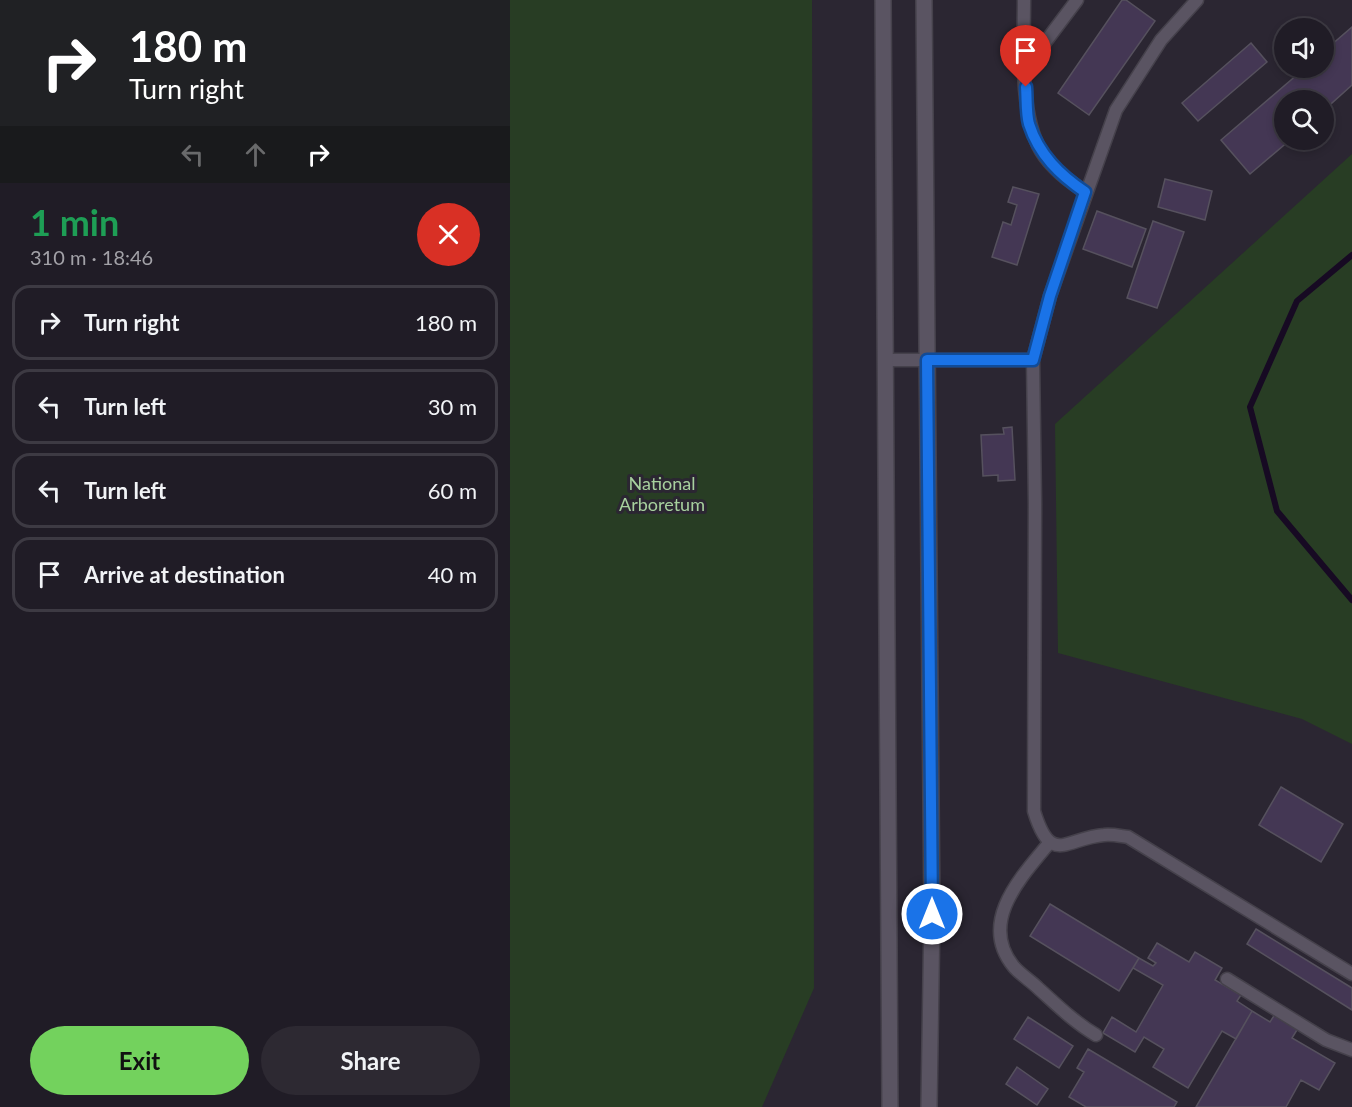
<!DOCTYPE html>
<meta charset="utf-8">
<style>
body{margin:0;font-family:Lato,sans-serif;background:#2d2932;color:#f1f3f6;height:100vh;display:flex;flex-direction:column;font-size:22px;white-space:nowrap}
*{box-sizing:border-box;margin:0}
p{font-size:20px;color:#a2a1a7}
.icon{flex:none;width:33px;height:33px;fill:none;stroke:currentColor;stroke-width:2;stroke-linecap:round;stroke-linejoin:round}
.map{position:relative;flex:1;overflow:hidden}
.panel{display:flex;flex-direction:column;background:#201c26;width:510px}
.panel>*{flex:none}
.banner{background:#202124;color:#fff;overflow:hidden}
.controls{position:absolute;left:764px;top:18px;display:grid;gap:12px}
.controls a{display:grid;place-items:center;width:60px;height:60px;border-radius:50%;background:#201c26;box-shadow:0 3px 9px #0003,0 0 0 2px #3d3a43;font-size:30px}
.pin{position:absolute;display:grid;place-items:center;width:51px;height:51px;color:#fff;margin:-62px -26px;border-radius:50% 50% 50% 0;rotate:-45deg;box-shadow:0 0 6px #0007}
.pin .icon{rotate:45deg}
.me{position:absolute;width:66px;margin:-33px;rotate:0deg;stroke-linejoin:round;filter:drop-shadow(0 0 4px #0008)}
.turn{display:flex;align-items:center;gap:21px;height:126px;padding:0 30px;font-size:27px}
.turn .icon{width:78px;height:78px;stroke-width:2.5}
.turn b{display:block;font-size:42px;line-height:51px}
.lanes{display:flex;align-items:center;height:57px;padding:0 30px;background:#0003;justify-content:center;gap:30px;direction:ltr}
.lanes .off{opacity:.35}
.round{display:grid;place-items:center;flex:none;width:63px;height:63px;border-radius:32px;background:#2d2932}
.summary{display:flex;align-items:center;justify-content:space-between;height:102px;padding:0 30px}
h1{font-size:36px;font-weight:700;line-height:45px;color:#1e9e55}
.cta{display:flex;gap:12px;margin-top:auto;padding:12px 30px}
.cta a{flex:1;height:69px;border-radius:36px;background:#73d25d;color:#111;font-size:24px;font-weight:700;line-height:69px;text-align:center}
.cta a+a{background:#2d2932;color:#f1f3f6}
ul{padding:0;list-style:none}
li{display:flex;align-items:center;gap:18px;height:75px;margin:0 12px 9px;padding:0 18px;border:3px solid #3d3a43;border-radius:18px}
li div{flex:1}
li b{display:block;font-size:22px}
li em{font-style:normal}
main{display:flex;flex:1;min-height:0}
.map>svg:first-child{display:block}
.green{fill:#283d24}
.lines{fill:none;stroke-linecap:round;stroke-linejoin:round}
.stream{stroke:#170a23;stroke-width:6}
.building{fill:#443754;stroke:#56515e;stroke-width:1.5}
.service-casing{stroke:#45414b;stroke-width:15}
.secondary-casing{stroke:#45414b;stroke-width:18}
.service{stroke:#5a5462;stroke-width:12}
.secondary{stroke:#5a5462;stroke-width:15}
.route-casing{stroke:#114b97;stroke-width:15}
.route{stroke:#1a73e8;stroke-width:10}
.labels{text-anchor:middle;stroke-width:6;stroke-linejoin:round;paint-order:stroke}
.park-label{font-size:18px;fill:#a7d09e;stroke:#2b2632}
</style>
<main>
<section class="panel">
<div class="banner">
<div class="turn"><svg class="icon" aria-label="right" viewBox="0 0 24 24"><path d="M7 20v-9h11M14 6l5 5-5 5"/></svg><div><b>180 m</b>Turn right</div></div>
<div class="lanes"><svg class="icon off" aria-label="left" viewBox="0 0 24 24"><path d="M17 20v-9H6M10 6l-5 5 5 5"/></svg><svg class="icon off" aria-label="ahead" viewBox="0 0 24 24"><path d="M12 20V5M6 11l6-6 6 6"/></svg><svg class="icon" aria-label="right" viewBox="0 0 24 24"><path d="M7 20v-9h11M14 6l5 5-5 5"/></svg></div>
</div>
<div class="summary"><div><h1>1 min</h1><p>310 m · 18:46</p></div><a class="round" style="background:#d93025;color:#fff"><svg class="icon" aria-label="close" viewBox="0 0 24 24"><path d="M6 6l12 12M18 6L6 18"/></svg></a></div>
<ul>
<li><svg class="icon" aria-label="right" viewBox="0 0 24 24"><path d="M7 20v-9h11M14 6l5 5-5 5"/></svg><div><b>Turn right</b></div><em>180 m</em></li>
<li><svg class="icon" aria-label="left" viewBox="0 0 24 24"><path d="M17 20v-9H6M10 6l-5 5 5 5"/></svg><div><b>Turn left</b></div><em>30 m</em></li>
<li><svg class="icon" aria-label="left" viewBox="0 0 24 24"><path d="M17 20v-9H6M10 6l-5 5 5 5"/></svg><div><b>Turn left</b></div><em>60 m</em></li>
<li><svg class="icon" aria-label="arrive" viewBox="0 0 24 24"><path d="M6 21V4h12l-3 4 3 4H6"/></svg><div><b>Arrive at destination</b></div><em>40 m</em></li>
</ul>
<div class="cta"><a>Exit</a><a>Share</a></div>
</section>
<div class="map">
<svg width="842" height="1107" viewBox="0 0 842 1107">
<rect width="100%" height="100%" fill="#2b2632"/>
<path class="green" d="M 0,0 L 302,0 L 304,988 L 252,1107 L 0,1107 Z
M 842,154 L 842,744 L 792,719 L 548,653 L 545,424 Z"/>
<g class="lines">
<path class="stream" d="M 842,255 L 787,301 L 740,407 L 767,511 L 842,600"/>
</g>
<path class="building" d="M 612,0 L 616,0 L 645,21 L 579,115 L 548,93 Z
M 842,27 L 842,85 L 813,111 L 813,100 L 774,100 L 774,140 L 780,140 L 740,174 L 711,140 L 795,68 L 813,68 L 813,52 Z
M 741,43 L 757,62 L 688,121 L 672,103 Z
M 655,179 L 702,191 L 695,220 L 648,207 Z
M 503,187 L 529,194 L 507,265 L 482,257 L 493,222 L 501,225 L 507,205 L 498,202 Z
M 587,211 L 636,229 L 622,267 L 573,249 Z
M 643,221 L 674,232 L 647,308 L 617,298 Z
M 502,427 L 505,480 L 488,481 L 488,475 L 473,476 L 471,435 L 494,434 L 493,428 Z
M 771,787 L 833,824 L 811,862 L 749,825 Z
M 540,904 L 629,958 L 609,991 L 520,936 Z
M 746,929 L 842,988 L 842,1010 L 737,944 Z
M 647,943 L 679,962 L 685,952 L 712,968 L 705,980 L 731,995 L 727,1001 L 742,1011 L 726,1039 L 712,1031 L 678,1088 L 643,1067 L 654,1049 L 634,1037 L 625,1052 L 593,1033 L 602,1017 L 626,1032 L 653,985 L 623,968 L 629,958 L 643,966 L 646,963 L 638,958 Z
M 742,1011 L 760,1022 L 767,1011 L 790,1025 L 782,1038 L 825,1063 L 809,1090 L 791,1080 L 776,1107 L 686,1107 Z
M 518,1017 L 563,1046 L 549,1068 L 504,1039 Z
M 578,1049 L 667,1102 L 664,1107 L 576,1107 L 559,1097 L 574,1072 L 567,1068 Z
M 507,1067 L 538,1089 L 527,1105 L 496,1084 Z"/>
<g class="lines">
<g class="service-casing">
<path id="service" d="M 514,0 C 514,43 509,114 531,151 C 541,168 559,181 575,192
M 687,0 L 651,40 L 606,110 L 540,296 L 523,360 L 525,504 L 524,811 C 541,867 556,838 594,835 C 602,834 610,836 618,837 L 842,974
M 515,69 L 567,0
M 376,360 L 523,360
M 540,842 C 512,876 467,922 504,967 C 511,975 521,981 528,988 C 547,1005 564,1022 586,1035
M 717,979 L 816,1040 L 842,1050"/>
</g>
<g class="secondary-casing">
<path id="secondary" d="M 373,0 L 380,1107
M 414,0 L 422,914 L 419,1107"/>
</g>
<use href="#service" class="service"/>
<use href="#secondary" class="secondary"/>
</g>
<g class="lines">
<g class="route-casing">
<path id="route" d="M 422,914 L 417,360 L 523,360 L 540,296 L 575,192 C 550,175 529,155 519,124 C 516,113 517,99 516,87"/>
</g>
<use href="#route" class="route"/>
</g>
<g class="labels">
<g class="park-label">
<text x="152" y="490">National<tspan x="152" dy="21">Arboretum</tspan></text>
</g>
</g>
</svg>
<div class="controls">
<a><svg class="icon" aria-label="sound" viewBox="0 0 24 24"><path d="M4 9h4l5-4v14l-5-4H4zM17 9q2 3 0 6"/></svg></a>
<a><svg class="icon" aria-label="search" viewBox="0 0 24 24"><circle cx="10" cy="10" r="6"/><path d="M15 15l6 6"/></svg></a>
</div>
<div class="pin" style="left:516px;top:87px;background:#d93025"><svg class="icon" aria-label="arrive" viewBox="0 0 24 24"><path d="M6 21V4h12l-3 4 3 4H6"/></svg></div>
<svg class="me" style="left:422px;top:914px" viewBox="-20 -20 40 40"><circle r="17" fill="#1a73e8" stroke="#fff" stroke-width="3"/><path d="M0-11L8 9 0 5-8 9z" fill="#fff"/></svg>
</div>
</main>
